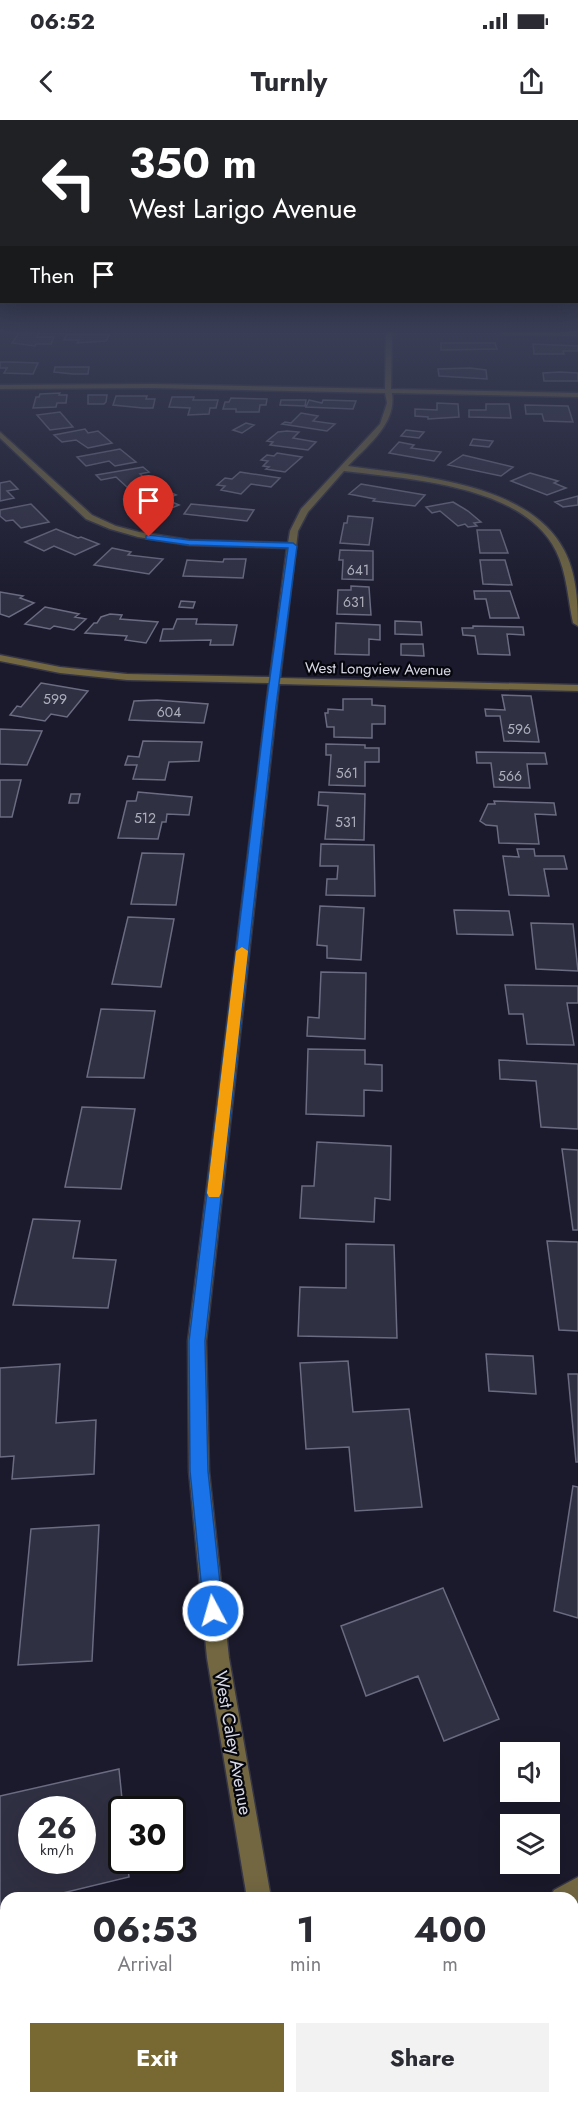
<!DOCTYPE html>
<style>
body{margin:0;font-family:Jost,sans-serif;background:#f2f2f3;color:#2b2b33;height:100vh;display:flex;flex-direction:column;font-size:22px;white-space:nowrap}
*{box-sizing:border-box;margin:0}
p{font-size:20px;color:#7c7c81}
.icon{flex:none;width:33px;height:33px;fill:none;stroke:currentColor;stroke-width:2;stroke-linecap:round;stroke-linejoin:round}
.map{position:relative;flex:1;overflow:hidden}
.side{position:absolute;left:0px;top:1772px;width:579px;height:212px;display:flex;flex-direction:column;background:#fff;border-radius:18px 18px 0 0;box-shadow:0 6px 24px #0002}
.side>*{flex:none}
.hud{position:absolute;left:0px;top:0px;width:579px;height:183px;box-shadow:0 6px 24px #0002;background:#202124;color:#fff;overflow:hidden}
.buttons{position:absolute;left:500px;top:1622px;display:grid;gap:12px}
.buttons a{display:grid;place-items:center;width:60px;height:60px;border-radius:0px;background:#fff;box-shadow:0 6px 24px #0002;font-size:30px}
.speed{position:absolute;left:18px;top:1676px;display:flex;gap:12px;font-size:30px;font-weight:700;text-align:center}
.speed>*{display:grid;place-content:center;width:78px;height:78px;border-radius:50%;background:#fff;box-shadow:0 6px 24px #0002;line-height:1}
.speed small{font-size:15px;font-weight:400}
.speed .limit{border:3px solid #111;border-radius:9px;background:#fff;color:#111}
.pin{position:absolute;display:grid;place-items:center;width:51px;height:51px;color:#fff;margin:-62px -26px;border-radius:50% 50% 50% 0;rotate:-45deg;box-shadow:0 0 6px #0007}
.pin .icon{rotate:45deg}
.me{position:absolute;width:66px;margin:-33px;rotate:354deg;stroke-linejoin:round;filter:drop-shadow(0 0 4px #0008)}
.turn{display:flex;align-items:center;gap:21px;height:126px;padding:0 30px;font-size:27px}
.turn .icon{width:78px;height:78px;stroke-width:2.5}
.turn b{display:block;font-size:42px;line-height:51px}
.then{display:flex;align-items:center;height:57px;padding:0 30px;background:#0003;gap:12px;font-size:22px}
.eta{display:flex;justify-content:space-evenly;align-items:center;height:102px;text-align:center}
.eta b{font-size:36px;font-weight:700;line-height:42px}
.primary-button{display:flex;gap:12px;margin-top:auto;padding:12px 30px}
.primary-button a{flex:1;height:69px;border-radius:0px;background:#786933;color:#fff;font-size:24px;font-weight:700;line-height:69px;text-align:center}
.primary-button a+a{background:#f2f2f3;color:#2b2b33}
.status{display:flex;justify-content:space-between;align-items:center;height:42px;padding:0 30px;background:#fff;direction:ltr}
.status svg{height:16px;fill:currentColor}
header{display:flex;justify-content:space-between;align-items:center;height:78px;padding:0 30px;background:#fff;font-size:27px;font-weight:700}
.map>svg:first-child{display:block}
.building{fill:#303043;stroke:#6b6b81;stroke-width:1.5;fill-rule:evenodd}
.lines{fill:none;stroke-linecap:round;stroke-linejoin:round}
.minor-casing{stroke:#353546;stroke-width:3}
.minor{fill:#726741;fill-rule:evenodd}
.route{fill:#1a73e8;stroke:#114b97;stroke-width:1.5}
.slow{fill:#f59e0b}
.labels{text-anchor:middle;stroke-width:4.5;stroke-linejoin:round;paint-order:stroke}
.far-number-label{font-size:14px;fill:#aeafbc}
.far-street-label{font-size:15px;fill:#d8d9e5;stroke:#06060d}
.street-label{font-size:18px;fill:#d8d9e5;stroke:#06060d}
</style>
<div class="status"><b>06:52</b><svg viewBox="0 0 49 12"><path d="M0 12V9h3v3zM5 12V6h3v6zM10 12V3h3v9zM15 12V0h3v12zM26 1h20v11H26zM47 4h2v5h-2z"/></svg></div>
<header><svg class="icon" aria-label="back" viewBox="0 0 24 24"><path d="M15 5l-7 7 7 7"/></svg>Turnly<svg class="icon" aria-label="share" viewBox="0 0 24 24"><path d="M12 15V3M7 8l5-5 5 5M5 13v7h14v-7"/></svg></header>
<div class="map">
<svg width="578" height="1982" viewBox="0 0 578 1982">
<rect width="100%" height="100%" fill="#1b1a2c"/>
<path class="building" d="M 19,213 L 39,213 L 37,217 L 54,217 L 51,224 L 36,224 L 35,226 L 12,223 Z
M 67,214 L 102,214 L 109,215 L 106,221 L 77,223 L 79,220 L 64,220 Z
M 441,223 L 495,223 L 497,229 L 441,230 Z
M 533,224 L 578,226 L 578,231 L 563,231 L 564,234 L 534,234 Z
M 0,242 L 10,242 L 38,243 L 33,254 L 4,253 L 7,248 L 0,248 Z
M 55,247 L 89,247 L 88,254 L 73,254 L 54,252 Z
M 470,248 L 486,250 L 487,259 L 439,256 L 438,249 Z
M 560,252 L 578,253 L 578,261 L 544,261 L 543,253 Z
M 60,273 L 59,275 L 67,275 L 66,283 L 57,283 L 56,287 L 33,288 L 36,277 L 39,277 L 40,274 Z
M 88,275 L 107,275 L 106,282 L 104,284 L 88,284 Z
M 116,276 L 147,276 L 146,279 L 155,279 L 153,288 L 143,288 L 113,285 Z
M 172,277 L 194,277 L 193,280 L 218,280 L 216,288 L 210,288 L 209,294 L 188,295 L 190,288 L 169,287 Z
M 231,278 L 267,279 L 266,285 L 260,285 L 259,292 L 236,292 L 236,289 L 223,289 L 225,282 L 229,282 Z
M 281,280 L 306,280 L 305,286 L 280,285 Z
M 309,280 L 322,283 L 323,280 L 356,281 L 353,289 L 306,287 Z
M 437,283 L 458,284 L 459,297 L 428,299 L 428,297 L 415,296 L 415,289 L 437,290 Z
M 486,284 L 509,284 L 511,298 L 469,297 L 469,290 L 486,290 Z
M 525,285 L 568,286 L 573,302 L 544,301 L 542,294 L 526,294 Z
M 60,292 L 73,307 L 50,310 L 37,295 Z
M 301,293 L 318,296 L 313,301 L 335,304 L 327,311 L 282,304 L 285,302 L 291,303 Z
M 246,303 L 254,305 L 242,313 L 233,310 Z
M 85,309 L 88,313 L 98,311 L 112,323 L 88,328 L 76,320 L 62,322 L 54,315 Z
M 406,310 L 424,312 L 419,318 L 401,316 Z
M 287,311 L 299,312 L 293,318 L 316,322 L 308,330 L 270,325 L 273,322 L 267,321 L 278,312 Z
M 473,319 L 493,321 L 489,327 L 470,325 Z
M 399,322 L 414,325 L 411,328 L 441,332 L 434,341 L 389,333 Z
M 120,329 L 136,342 L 115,346 L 109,341 L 86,346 L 77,337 Z
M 277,333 L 302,337 L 285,352 L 266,349 L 269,347 L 263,346 L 268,341 L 261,340 L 267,335 L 274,336 Z
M 463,335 L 513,347 L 501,356 L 448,345 Z
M 143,347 L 149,352 L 140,354 L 151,364 L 128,368 L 116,357 L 101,360 L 96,355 Z
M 240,352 L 280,358 L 271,367 L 251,364 L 241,374 L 221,370 L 225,366 L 217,365 L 225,358 L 232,359 Z
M 530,353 L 558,361 L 554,363 L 566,368 L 547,375 L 511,361 Z
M 10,361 L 18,369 L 7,371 L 14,378 L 0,381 L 0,363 Z
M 361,364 L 425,375 L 415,386 L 373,381 L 375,379 L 349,374 Z
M 165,370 L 176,375 L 165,379 L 179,385 L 159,393 L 124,379 L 143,371 L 154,375 Z
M 578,376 L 578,385 L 563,387 L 555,382 Z
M 453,382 L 468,391 L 481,402 L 474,403 L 477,406 L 468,407 L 465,404 L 458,406 L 440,391 L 432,393 L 426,387 Z
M 31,384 L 49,402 L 21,408 L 13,400 L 6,401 L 0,396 L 0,390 Z
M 191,384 L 254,390 L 247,401 L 184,394 Z
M 348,396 L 373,398 L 369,425 L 340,423 L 344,403 L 347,403 Z
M 56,409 L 78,418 L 81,417 L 99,424 L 75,435 L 54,426 L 44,431 L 25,422 Z
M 477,410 L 500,410 L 508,433 L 480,433 Z
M 112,428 L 131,432 L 128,435 L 163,439 L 149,454 L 94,445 Z
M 340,430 L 373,431 L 373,460 L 342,459 L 343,440 L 339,440 Z
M 224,439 L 246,439 L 243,458 L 183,456 L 187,440 L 223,442 Z
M 480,440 L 505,440 L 512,465 L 483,464 Z
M 351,466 L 369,467 L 371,495 L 337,494 L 338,470 L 351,470 Z
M 474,471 L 510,471 L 519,498 L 490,498 L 486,479 L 475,479 Z
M 0,472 L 23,476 L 20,478 L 34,483 L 9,497 L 0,494 Z
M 181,481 L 195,482 L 193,488 L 179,487 Z
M 45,487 L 79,494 L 75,497 L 86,499 L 74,510 L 54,506 L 50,509 L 25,504 Z
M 110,494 L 122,495 L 120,499 L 158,502 L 146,523 L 125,520 L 127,516 L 85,513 L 94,503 L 97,503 L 101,497 Z
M 177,499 L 197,499 L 196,504 L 237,505 L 233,525 L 210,525 L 211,520 L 160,521 L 163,509 L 173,509 Z
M 395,501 L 421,502 L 422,515 L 395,514 Z
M 336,503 L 380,505 L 380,520 L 369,519 L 369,535 L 335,534 Z
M 473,506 L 523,507 L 524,515 L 507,514 L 510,535 L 478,534 L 475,516 L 463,515 L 462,508 L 473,508 Z
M 401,524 L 423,524 L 424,536 L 401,535 Z
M 41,563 L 88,571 L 67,597 L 51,594 L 45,601 L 10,595 L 17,586 L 21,587 Z
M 502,575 L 531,576 L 539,622 L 504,621 L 500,596 L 486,596 L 485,589 L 505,590 Z
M 343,579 L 372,579 L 372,585 L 385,586 L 385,604 L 372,604 L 372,618 L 334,617 L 334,607 L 327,607 L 325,593 L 328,593 L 328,589 L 343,590 Z
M 157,580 L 208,584 L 204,603 L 129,600 L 134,581 Z
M 0,609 L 42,611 L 27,645 L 0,644 Z
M 143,621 L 202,622 L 199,641 L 169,642 L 165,660 L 133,659 L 137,645 L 125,645 L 128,636 L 139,637 Z
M 326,624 L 365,625 L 365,628 L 379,628 L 379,642 L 365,642 L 365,666 L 329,665 L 331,635 L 326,635 Z
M 476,632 L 545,633 L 547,644 L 527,644 L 530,668 L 494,667 L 491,643 L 477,643 Z
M 0,660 L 21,660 L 12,697 L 0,697 Z
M 138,672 L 192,677 L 189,695 L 167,694 L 166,702 L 162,702 L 158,719 L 118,718 L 127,681 L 136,681 Z
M 319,672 L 365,674 L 364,720 L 325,719 L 328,686 L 318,685 Z
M 71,674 L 80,674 L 78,683 L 69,683 Z
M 494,681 L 554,683 L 556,695 L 535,694 L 539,724 L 499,723 L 497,706 L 486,705 L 480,701 L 488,684 L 495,684 Z
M 321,724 L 374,725 L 375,776 L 326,775 L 327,759 L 337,759 L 338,746 L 320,746 Z
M 517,729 L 534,729 L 535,736 L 564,736 L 567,749 L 544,749 L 549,776 L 509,775 L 503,736 L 519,737 Z
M 142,733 L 184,734 L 176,785 L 131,784 Z
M 320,786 L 364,788 L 361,840 L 327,838 L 327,826 L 317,825 Z
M 454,790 L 509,791 L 513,815 L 457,814 Z
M 128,797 L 174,799 L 161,867 L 112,864 Z
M 531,803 L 573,804 L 578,851 L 536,849 Z
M 321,852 L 366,853 L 365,919 L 307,916 L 308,897 L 319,898 Z
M 505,865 L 578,866 L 578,883 L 567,883 L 574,925 L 527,924 L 523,894 L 509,894 Z
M 101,889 L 155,891 L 144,958 L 87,957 Z
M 308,929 L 365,930 L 365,944 L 382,945 L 382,971 L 364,970 L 364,996 L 306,994 Z
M 499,940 L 578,944 L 578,1009 L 541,1007 L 536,961 L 500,959 Z
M 82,987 L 135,989 L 121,1069 L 65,1067 Z
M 317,1022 L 391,1026 L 390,1080 L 375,1078 L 374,1102 L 300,1098 L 302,1066 L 314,1066 Z
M 562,1029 L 578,1030 L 578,1110 L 573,1110 Z
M 33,1099 L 80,1101 L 73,1138 L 116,1140 L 108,1188 L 13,1185 Z
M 547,1121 L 578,1122 L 578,1211 L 559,1210 Z
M 346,1124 L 394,1125 L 397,1218 L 298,1216 L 300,1167 L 346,1168 Z
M 486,1234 L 533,1236 L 536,1274 L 489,1271 Z
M 348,1241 L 353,1292 L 409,1289 L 422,1387 L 355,1391 L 349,1327 L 306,1329 L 300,1243 Z
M 60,1244 L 56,1303 L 96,1300 L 94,1354 L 12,1359 L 14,1336 L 0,1337 L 0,1248 Z
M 568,1254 L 578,1254 L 578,1342 L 576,1342 Z
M 573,1366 L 578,1367 L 578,1498 L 554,1491 Z
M 99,1405 L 92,1541 L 18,1545 L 31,1409 Z
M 443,1468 L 499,1599 L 444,1621 L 418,1556 L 366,1576 L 341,1506 Z
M 119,1649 L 123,1689 L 122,1740 L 127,1740 L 129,1757 L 42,1778 L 6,1778 L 6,1786 L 0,1788 L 0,1676 ZM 32,1689 L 82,1689 L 82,1740 L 32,1740 Z
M 578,1918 L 578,1982 L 472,1982 L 471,1977 L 573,1977 L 573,1920 Z"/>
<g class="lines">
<g class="minor-casing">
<path id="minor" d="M 386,212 L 392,212 L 391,269 L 578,273 L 578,277 L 392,273 C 397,304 367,326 348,346 C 416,356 528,362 564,430 C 576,452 578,481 578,506 L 573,503 C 568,480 567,453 556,431 C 524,365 408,359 344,351 L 308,392 L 298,411 L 280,558 L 578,565 L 578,571 L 279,564 L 206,1221 L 209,1351 L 229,1538 L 271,1778 L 247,1778 L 207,1538 L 189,1351 L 188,1221 L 269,563 L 127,560 L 60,553 L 0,541 L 0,535 L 60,547 L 127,554 L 270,557 L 287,428 L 189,425 L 138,417 L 110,409 L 86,399 L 0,318 L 0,312 L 92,395 L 116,406 L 139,412 L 189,420 L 288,423 L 290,411 L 301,389 L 380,304 L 387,283 L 385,273 L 153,268 L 0,269 L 0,265 L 153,264 L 385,269 Z
M 499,212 L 578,212 L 578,216 L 502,214 Z
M 578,1757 L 578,1782 L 573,1785 L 573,1778 L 550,1778 L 554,1770 Z
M 6,1970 L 6,1977 L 36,1977 L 34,1982 L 0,1982 L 0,1973 Z
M 290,1977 L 316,1977 L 317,1982 L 291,1982 Z"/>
</g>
<use href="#minor" class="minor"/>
</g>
<linearGradient id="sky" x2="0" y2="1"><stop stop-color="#0f0e18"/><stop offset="0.43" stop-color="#393e56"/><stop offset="1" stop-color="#393e56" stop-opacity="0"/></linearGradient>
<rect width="578" height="490" fill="url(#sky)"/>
<path class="route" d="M 149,415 L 189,420 L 293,423 L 297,426 L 276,586 L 205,1221 L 208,1351 L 223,1491 L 220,1498 L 213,1500 L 206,1498 L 204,1491 L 190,1351 L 189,1221 L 266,586 L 288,428 L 189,425 L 146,419 L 146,416 Z"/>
<path class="slow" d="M 242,827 L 248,831 L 221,1073 L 219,1077 L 209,1077 L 207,1073 L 236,831 Z"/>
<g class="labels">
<g class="far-number-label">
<text x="358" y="455">641</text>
<text x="354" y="487">631</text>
<text x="55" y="584">599</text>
<text x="169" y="597">604</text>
<text x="519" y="614">596</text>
<text x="347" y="658">561</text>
<text x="510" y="661">566</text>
<text x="145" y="703">512</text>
<text x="346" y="707">531</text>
</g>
<g class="far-street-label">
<text transform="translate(378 549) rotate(1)" y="5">West Longview Avenue</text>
</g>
<g class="street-label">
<text transform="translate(233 1623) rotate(80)" y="6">West Caley Avenue</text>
</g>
</g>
</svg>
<div class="buttons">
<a><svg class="icon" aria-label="sound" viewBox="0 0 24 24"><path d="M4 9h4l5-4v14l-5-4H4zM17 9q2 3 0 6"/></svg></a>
<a><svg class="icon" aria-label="layers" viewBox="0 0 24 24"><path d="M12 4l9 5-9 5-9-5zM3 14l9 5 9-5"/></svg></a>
</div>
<div class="speed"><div>26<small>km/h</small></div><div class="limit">30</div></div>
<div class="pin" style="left:149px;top:417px;background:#d93025"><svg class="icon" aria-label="arrive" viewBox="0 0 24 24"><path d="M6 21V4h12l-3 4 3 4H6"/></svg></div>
<svg class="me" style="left:213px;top:1491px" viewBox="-20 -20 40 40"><circle r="17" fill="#1a73e8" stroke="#fff" stroke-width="3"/><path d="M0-11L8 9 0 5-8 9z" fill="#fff"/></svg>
<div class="hud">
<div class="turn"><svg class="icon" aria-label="left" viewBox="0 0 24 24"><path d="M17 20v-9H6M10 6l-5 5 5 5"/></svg><div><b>350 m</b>West Larigo Avenue</div></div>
<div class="then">Then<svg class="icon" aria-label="arrive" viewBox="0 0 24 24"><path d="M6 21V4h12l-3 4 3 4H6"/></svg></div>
</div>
<section class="side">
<div class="eta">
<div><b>06:53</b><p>Arrival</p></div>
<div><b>1</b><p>min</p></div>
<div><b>400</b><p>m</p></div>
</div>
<div class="primary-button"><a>Exit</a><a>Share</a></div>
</section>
</div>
